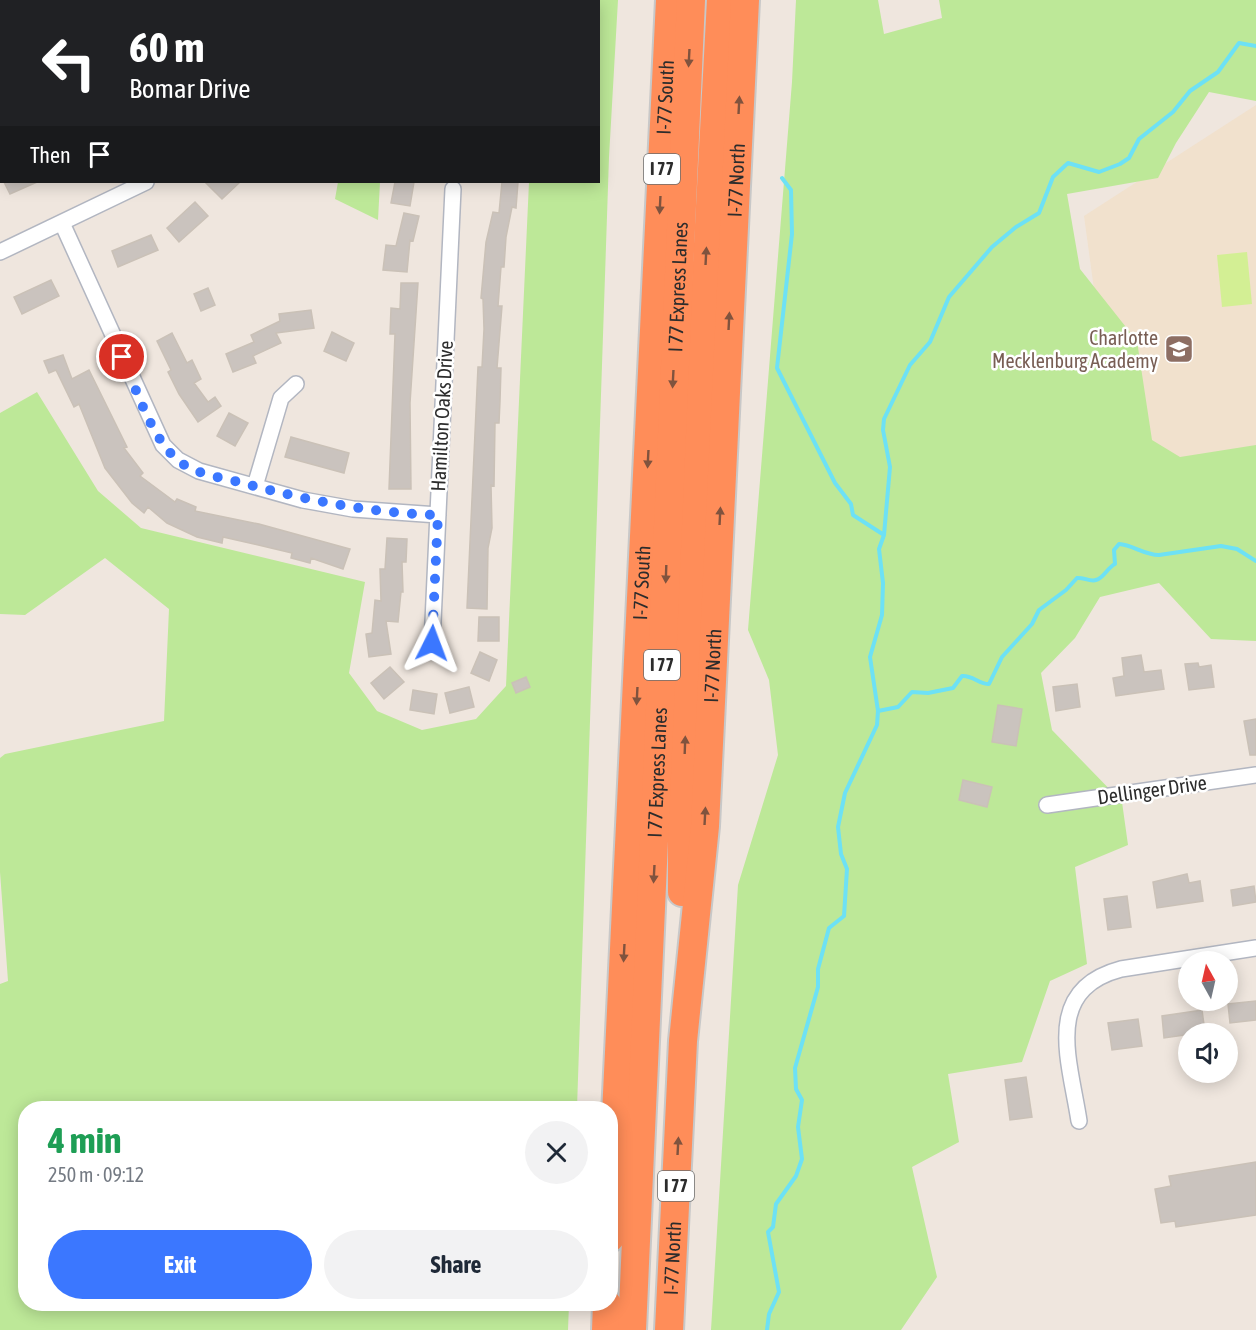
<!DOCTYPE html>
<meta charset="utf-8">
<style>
body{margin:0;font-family:"Asap Condensed",sans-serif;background:#f2f2f3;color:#1f2937;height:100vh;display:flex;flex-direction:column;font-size:22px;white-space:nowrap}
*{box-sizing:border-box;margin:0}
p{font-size:20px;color:#747a83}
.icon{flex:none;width:33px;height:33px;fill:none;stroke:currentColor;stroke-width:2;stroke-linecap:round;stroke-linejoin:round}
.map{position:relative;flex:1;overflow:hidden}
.side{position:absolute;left:18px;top:1101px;width:600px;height:210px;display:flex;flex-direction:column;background:#fff;border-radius:24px;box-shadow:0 3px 15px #0003}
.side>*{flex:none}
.hud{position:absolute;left:0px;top:0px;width:600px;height:183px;box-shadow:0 3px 15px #0003;background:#202124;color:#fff;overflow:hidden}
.needle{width:39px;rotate:352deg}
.controls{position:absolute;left:1178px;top:951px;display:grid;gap:12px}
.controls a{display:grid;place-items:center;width:60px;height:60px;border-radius:50%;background:#fff;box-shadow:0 3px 15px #0003;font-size:30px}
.pin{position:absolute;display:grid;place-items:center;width:51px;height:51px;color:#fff;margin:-26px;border:3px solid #fff;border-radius:50%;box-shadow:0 2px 6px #0007}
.me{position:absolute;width:66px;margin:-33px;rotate:3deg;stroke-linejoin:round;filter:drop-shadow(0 0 4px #0008)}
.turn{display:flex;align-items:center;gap:21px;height:126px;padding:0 30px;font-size:27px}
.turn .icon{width:78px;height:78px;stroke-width:2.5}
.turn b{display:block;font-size:42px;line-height:51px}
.then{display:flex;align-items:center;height:57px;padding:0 30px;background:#0003;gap:12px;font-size:22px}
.round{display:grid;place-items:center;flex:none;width:63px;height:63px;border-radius:32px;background:#f2f2f3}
.headline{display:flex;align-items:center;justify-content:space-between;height:102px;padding:0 30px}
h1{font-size:36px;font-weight:700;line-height:45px;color:#1e9e55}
.action{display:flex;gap:12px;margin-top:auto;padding:12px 30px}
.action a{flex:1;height:69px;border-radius:36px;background:#3b77ff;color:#fff;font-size:24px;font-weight:700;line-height:69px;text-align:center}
.action a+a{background:#f2f2f3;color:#1f2937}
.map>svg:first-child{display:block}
.education{fill:#f1e1cd}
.green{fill:#bde898}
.pitch{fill:#d3ef94}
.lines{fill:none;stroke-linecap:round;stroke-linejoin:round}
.stream{stroke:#6de1f5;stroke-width:4}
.building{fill:#cac3be;stroke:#cac1b7;stroke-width:1.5}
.minor-casing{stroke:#b2b6c1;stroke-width:18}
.motorway-casing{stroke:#c8c8c8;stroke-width:32}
.minor{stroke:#fff;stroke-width:15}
.motorway{stroke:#ff8d59;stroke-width:28}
.oneway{fill:#80533e}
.route{stroke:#3b77ff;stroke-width:10;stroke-dasharray:0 18}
.labels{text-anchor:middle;stroke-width:5;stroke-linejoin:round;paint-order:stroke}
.shield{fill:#fff;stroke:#6b6b6b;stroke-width:1.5}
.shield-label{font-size:18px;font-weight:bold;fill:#2c2c2c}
.street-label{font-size:20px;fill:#2c2c2c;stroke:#fff}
.education-label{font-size:20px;fill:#785e54;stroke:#fff;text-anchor:end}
</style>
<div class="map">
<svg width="1256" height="1330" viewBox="0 0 1256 1330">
<rect width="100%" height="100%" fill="#efe6de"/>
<path class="education" d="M 1256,105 L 1256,481 L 1123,502 L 1084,216 Z"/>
<path class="green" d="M 480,0 L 618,0 L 609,157 L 577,1108 L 26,1108 L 26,1304 L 569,1304 L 568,1330 L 0,1330 L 0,984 L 8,981 L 0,872 L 0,758 L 5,754 L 164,721 L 169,609 L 105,558 L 25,615 L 0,614 L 0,413 L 37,392 L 98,491 L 141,528 L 365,582 L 349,673 L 377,711 L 422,730 L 476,719 L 506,686 L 529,182 L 598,182 L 598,2 Z
M 796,0 L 878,0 L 884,34 L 942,18 L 939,0 L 1256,0 L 1256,101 L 1209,92 L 1176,143 L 1158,178 L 1067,194 L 1080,269 L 1137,341 L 1152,440 L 1180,457 L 1256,445 L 1256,641 L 1211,639 L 1159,583 L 1100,597 L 1075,638 L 1041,673 L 1052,730 L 1122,802 L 1128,845 L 1075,867 L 1087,964 L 1050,981 L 1022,1062 L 948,1074 L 959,1142 L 912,1167 L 937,1277 L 901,1330 L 711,1330 L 738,885 L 778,755 L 769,680 L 748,630 L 792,82 Z
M 338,182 L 380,182 L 378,220 L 335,199 Z"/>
<path class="pitch" d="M 1247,252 L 1252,304 L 1222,307 L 1217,255 Z"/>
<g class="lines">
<path class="stream" d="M 782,178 L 791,190 L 792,234 L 777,368 L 835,483 L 851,504 L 853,515 L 884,535
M 878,711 L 898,707 L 912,692 L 928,693 L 953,688 L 962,676 C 972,675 979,684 989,684 L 1002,657 L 1032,624 L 1039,610 L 1066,590 L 1077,578 C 1083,577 1090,582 1096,580 C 1104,578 1107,568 1115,564 L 1114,550 L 1119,544 C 1133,545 1144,555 1159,555 L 1221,546 L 1237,549 L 1256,561
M 767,1330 L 769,1314 L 779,1292 L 768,1232 L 773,1227 L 776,1204 L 796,1176 L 802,1159 L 798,1127 L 802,1100 L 796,1089 L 795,1068 L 818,987 L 818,969 L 829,928 L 844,916 L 847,869 L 841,854 L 838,827 L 845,793 L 877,725 L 878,711 L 870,657 L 882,615 L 883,583 L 879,549 L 884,535 L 890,467 L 883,430 L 884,419 L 910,365 L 930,342 L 949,297 L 992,247 L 1016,227 L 1039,213 L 1053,177 L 1068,163 L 1099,172 L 1120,164 L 1129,158 L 1139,139 L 1173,112 L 1190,91 L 1218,72 L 1239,43 L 1256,46"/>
</g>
<path class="building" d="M 4,182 L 37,182 L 10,194 Z
M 205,182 L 240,182 L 222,199 Z
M 395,182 L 414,182 L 410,206 L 391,203 Z
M 502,182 L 518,182 L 516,208 L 512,207 L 506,237 L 504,267 L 501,267 L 498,306 L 502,306 L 497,368 L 501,368 L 500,401 L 499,423 L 495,423 L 494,486 L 491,485 L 492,528 L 488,548 L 487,609 L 467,608 L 478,367 L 482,367 L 484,329 L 483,299 L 481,298 L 486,242 L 493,212 L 499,213 Z
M 195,202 L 208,216 L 179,242 L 167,228 Z
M 404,213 L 419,216 L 413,241 L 410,240 L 407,272 L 383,270 L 386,245 L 396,246 Z
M 151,235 L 158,250 L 118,267 L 112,251 Z
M 51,280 L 59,296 L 22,314 L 14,297 Z
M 401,283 L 418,283 L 410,403 L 411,489 L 389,489 L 395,334 L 390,334 L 391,308 L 400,309 Z
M 208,288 L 215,305 L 201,311 L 194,294 Z
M 311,310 L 314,328 L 276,333 L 281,343 L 253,356 L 256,363 L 233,372 L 226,354 L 254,342 L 251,335 L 280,321 L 279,314 Z
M 332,332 L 354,343 L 346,361 L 324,351 Z
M 172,333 L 187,363 L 192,360 L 201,379 L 194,383 L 208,402 L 215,397 L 221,406 L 198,422 L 179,394 L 168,372 L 171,370 L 157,341 Z
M 63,355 L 72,379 L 89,370 L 127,447 L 124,448 L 143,473 L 140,476 L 175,502 L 177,499 L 196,507 L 195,511 L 259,524 L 350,549 L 343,569 L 311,558 L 310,563 L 291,558 L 292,553 L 254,544 L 223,537 L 222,543 L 197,537 L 167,523 L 148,507 L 144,513 L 132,503 L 105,468 L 79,404 L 74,407 L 56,370 L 49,373 L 44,361 Z
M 229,413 L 248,423 L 235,446 L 217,436 Z
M 291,437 L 349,453 L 344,473 L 285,457 Z
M 387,538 L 407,539 L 406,562 L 402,562 L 403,592 L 401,592 L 398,622 L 386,621 L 391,654 L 369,657 L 366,634 L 372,633 L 375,600 L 381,601 L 380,569 L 385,569 Z
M 479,617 L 499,617 L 499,641 L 478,641 Z
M 480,652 L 497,660 L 489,681 L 471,673 Z
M 1141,655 L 1144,672 L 1161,670 L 1164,689 L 1116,696 L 1113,678 L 1124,676 L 1122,658 Z
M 1198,663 L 1199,667 L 1211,665 L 1214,687 L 1189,690 L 1185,664 Z
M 390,667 L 404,682 L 384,699 L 371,683 Z
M 526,677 L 530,687 L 516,693 L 512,683 Z
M 1077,684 L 1080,707 L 1056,711 L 1053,687 Z
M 469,687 L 474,707 L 450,713 L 445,693 Z
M 413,690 L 437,694 L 434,714 L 410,710 Z
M 998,705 L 1022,709 L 1016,746 L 992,742 Z
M 1256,719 L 1256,755 L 1250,755 L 1244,721 Z
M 963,780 L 992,787 L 987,807 L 959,800 Z
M 1187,874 L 1189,883 L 1200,881 L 1203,901 L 1157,908 L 1153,882 Z
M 1254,886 L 1256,902 L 1233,906 L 1231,890 Z
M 1127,896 L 1131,927 L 1108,930 L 1104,899 Z
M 1256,1001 L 1256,1020 L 1230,1023 L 1228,1004 Z
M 1202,1010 L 1205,1032 L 1164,1038 L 1162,1016 Z
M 1138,1019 L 1142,1046 L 1112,1050 L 1108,1023 Z
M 1026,1077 L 1032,1117 L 1010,1120 L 1005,1080 Z
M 1256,1162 L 1256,1215 L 1176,1227 L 1175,1221 L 1161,1223 L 1155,1189 L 1171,1186 L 1169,1176 Z"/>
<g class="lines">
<g class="minor-casing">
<path id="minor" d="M 304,2 L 306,0
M 62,223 L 163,445 L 178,460 L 199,471 L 303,500 L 353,509 L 438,515
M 0,252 L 146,182
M 255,486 L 281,398 L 296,384
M 432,643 L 453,189
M 1047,805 L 1256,775
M 1079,1121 C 1070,1061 1042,990 1121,969 L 1256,948"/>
</g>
<g class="motorway-casing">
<g id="motorway">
<path d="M 682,892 L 682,824 L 692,545 L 721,0"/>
<path id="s1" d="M 610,1238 L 670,0"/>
<path d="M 606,1330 L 607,1304"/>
<path id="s2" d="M 632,1330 C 654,887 670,443 691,0"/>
<path id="s3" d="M 669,1330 L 683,1041 L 705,826 L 745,0"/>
</g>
</g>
<use href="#minor" class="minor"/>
<use href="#motorway" class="motorway"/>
</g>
<defs><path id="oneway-solid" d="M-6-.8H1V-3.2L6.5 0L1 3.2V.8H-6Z" transform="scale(1.5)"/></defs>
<g class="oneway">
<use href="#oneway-solid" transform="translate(689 58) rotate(93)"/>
<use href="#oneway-solid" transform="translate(739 105) rotate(-87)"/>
<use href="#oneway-solid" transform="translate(660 205) rotate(93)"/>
<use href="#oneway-solid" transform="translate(706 256) rotate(-87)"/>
<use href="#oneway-solid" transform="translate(729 321) rotate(-87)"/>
<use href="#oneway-solid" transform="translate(673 379) rotate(93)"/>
<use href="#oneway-solid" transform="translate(648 459) rotate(93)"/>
<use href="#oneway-solid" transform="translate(720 516) rotate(-87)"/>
<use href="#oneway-solid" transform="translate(666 574) rotate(92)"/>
<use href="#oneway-solid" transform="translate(637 696) rotate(93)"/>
<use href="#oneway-solid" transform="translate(685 745) rotate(-88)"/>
<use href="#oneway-solid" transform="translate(705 816) rotate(-87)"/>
<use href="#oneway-solid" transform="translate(654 874) rotate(93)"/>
<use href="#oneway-solid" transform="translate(624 953) rotate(93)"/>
<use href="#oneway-solid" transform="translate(678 1146) rotate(-87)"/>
</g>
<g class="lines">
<path class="route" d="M 122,357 C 137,390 149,432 175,458 C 191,473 218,477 239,482 C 305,500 369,513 438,515 L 432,643"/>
</g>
<defs>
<g id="school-square" transform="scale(1.5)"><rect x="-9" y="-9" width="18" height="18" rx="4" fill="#8d6e63" stroke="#fff"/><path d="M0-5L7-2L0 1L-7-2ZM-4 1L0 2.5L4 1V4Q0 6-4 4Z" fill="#fff"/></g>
</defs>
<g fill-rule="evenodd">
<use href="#school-square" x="1179" y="349"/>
</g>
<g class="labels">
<g class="shield">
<rect x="644" y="154" width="36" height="30" rx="4.5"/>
<rect x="644" y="650" width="36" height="30" rx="4.5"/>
<rect x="658" y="1171" width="36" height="30" rx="4.5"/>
</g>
<g class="shield-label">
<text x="662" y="175">I 77</text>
<text x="662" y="671">I 77</text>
<text x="676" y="1192">I 77</text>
</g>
<g class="street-label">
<text dy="7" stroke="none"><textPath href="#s1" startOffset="1142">I-77 South</textPath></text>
<text dy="7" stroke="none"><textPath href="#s3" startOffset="1152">I-77 North</textPath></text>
<text dy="7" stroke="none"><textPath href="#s2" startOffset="1044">I 77 Express Lanes</textPath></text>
<text transform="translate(442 416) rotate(-87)" y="7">Hamilton Oaks Drive</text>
<text dy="7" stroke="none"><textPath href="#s1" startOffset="656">I-77 South</textPath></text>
<text dy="7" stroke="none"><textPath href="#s3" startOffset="666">I-77 North</textPath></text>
<text dy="7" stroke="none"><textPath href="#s2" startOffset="558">I 77 Express Lanes</textPath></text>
<text transform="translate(1152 790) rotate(-8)" y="7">Dellinger Drive</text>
<text dy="7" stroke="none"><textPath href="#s3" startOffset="72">I-77 North</textPath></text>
</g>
<g class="education-label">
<text x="1158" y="345">Charlotte<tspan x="1158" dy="23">Mecklenburg Academy</tspan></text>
</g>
</g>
</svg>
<div class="controls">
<a><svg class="needle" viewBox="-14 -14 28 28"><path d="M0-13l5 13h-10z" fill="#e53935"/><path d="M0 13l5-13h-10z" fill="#747a83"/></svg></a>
<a><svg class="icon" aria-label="sound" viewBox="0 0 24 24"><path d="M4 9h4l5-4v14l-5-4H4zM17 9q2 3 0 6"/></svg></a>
</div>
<div class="pin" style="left:122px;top:357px;background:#d93025"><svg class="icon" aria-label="arrive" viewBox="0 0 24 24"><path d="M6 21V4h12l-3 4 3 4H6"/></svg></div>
<svg class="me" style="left:432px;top:643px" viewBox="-20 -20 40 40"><path d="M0-17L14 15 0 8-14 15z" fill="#3b77ff" stroke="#fff" stroke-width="4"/></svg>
<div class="hud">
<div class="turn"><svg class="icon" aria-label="left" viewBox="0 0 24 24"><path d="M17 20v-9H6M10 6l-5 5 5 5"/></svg><div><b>60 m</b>Bomar Drive</div></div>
<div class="then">Then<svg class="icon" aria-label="arrive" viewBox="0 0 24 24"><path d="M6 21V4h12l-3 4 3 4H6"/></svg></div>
</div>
<section class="side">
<div class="headline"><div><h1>4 min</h1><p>250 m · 09:12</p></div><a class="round"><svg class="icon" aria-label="close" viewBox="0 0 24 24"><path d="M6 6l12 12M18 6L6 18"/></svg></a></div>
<div class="action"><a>Exit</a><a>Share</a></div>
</section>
</div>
